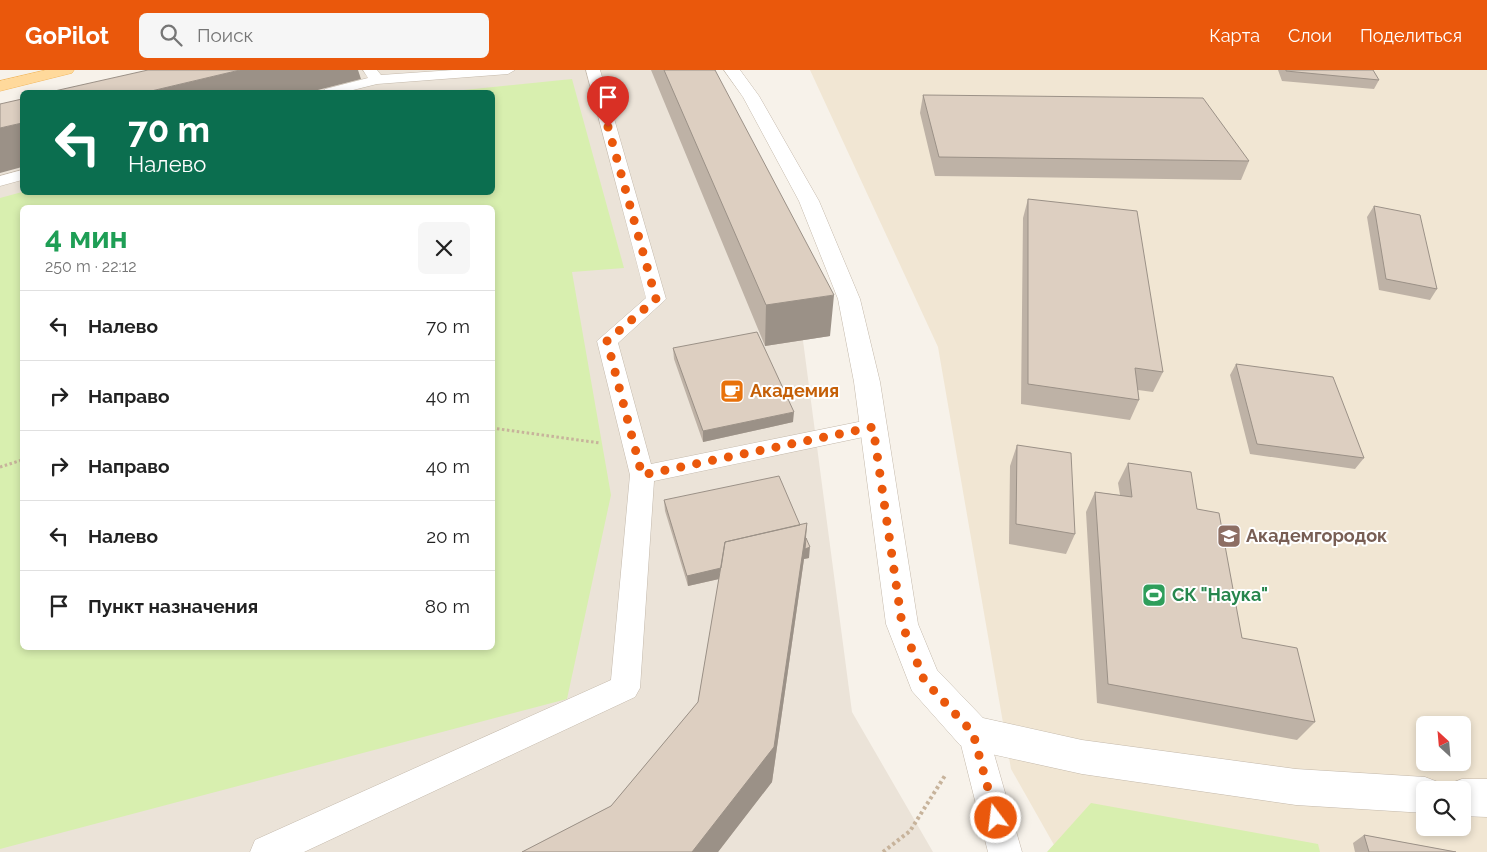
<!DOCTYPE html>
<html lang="ru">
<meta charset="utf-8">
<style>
body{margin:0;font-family:Raleway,sans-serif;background:#f6f6f6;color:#222;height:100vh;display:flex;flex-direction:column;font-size:19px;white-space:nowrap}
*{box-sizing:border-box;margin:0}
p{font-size:16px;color:#767676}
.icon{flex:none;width:28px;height:28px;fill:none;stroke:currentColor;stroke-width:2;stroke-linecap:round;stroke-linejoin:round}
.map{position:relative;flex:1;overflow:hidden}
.details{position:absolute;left:20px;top:135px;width:475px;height:445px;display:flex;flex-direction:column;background:#fff;border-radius:8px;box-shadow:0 2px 8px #0003}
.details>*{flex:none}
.hud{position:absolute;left:20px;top:20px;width:475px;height:105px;border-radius:8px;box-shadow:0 2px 8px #0003;background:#0b6e4f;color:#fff;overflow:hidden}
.needle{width:32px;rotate:334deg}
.controls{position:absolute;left:1416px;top:646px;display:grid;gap:10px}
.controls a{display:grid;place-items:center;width:55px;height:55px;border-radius:8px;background:#fff;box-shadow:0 2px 8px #0003;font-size:25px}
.pin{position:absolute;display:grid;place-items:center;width:42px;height:42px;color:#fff;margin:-51px -21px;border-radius:50% 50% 50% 0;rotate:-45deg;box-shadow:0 0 5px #0007}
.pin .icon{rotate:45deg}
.me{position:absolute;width:55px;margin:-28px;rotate:345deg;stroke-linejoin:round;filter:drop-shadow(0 0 4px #0008)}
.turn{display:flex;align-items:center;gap:18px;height:105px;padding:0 25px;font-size:22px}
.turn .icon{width:65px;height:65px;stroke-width:2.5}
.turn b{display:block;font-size:35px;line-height:42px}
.round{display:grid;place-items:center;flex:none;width:52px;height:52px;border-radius:8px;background:#f6f6f6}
.summary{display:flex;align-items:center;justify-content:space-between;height:85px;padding:0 25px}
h1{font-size:30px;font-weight:700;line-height:38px;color:#1e9e55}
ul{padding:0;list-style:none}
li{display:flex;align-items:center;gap:15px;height:70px;padding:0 25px;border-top:1px solid #e0e0e0}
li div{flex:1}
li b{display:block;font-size:19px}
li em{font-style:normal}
header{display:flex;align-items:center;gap:30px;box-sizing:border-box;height:70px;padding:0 25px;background:#ea580c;color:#fff}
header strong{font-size:24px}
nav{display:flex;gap:28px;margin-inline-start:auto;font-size:18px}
.search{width:350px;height:45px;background:#f6f6f6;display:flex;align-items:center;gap:12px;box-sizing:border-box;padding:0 18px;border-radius:8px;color:#767676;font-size:19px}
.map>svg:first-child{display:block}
.residential{fill:#ebe3d8;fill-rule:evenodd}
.education{fill:#f1e6d3;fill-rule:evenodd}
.green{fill:#d8efaf;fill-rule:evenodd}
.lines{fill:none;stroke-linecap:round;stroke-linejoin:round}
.lane-casing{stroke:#c4b9ab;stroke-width:1}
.street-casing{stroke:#c4b9ab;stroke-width:1}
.primary-casing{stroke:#f2b75d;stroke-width:1}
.path-far1{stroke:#c7b39b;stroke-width:3;stroke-dasharray:2.5 2.5;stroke-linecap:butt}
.path{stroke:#c7b39b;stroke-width:4;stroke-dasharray:3 3;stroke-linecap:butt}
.lane{fill:#fff;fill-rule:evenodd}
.street{fill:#fff;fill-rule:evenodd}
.primary{fill:#ffd99b;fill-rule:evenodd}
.wall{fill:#beb2a6}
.shaded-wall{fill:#9b9187}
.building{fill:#ddcfc1;stroke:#9b9187}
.route{stroke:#ea580c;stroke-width:9;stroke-dasharray:0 16.2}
.labels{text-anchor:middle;stroke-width:4;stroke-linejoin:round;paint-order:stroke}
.food-label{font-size:18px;font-weight:bold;fill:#c56008;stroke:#fff;text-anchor:start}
.education-label{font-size:18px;font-weight:bold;fill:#785e54;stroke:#fff;text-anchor:start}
.leisure-label{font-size:18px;font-weight:bold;fill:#27864d;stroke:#fff;text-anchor:start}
</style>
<header>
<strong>GoPilot</strong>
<div class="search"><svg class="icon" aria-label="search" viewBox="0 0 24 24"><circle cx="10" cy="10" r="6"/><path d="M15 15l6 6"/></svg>Поиск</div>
<nav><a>Карта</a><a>Слои</a><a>Поделиться</a></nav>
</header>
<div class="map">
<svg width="1487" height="782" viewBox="0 0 1487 782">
<rect width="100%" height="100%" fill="#f7f2ea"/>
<path class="residential" d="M 195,0 L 703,0 L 788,157 L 852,642 L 933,782 L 0,782 L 0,54 L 22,47 L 22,122 L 492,122 L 492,22 L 113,22 ZM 22,138 L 492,138 L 492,578 L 22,578 Z"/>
<path class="education" d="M 810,0 L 1487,0 L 1487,782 L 1058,782 L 1011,699 L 938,277 ZM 1425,655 L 1462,655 L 1462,692 L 1425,692 ZM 1425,720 L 1462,720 L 1462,758 L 1425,758 Z"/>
<path class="green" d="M 572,9 L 624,198 L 572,202 L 611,425 L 567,629 L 0,779 L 0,128 L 22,122 L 492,122 L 492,22 L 445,22 ZM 22,138 L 492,138 L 492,578 L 22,578 Z
M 1091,733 L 1318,774 L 1320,782 L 1047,782 Z"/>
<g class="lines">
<g class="lane-casing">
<path id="lane" d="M 363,0 L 377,0 L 381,5 L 453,0 L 515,0 L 508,4 L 377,14 L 345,22 L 323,22 L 325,19 L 368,8 Z
M 586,0 L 600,0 L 666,229 L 618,273 L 651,394 L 873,349 L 881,351 L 884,357 L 881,363 L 873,365 L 654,411 L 640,618 L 635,627 L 304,782 L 250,782 L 255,770 L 611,610 L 630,405 L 597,271 L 646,228 Z
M 22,100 L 22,110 L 0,116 L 0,106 Z
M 973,649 L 984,653 L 988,663 L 1022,782 L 988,782 L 958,663 L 962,653 Z"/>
</g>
<g class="street-casing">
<path id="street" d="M 724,0 L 740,0 L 759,26 L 819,131 L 860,229 L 880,312 L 918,554 L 937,600 L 983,648 L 1082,670 L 1296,699 L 1425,707 L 1438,712 L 1442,720 L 1425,720 L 1425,743 L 1296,735 L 1082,704 L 973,680 L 960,675 L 912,621 L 886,554 L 854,312 L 838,229 L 799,131 L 743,27 Z
M 1462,709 L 1487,709 L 1487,747 L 1462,746 L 1462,720 L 1446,720 L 1449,714 Z"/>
</g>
<g class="primary-casing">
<path id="primary" d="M 46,0 L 74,0 L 72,3 L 0,21 L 0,11 Z"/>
</g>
<path class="path-far1" d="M 492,358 L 600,373
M 0,397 L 22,390"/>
<path class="path" d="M 883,782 L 910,761 L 946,704"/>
<use href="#lane" class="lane"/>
<use href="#street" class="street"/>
<use href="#primary" class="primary"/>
</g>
<path class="wall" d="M 651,0 L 715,0 L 830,266 L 765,276 Z
M 1278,0 L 1373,0 L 1379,10 L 1374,19 L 1282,11 Z
M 923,25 L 1249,91 L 1241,110 L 935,106 L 920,43 Z
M 1028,129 L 1163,302 L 1153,322 L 1138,320 L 1139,330 L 1130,350 L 1021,334 L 1023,148 Z
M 1374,136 L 1437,219 L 1430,230 L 1379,220 L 1367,147 Z
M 673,278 L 793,352 L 703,372 L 674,289 Z
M 1236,294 L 1364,388 L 1355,399 L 1250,384 L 1230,305 Z
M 1017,375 L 1075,464 L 1066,484 L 1009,474 L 1010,396 Z
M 1128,393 L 1197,439 L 1242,568 L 1315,652 L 1297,670 L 1097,633 L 1086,442 L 1095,422 L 1120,425 L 1118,413 Z
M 664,430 L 800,455 L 807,453 L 806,468 L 809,488 L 804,489 L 772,712 L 718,782 L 522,782 L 611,736 L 698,632 L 719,509 L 688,516 L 665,441 Z
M 1364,765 L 1456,782 L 1355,782 L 1353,773 Z"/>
<path class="shaded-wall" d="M 240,0 L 358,0 L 361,9 L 310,22 L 147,22 Z
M 22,53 L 22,97 L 0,103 L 0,58 Z
M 834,225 L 830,266 L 765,276 L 766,235 Z
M 794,342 L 793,352 L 703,372 L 703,361 Z
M 807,453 L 805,479 L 810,477 L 809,488 L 804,489 L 772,712 L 718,782 L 692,782 L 802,490 L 688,516 L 687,506 Z"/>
<path class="building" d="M 148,0 L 240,0 L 147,22 L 50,22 Z
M 664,0 L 715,0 L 834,225 L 766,235 Z
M 1286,0 L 1373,0 L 1379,10 L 1286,1 Z
M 923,25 L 1203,28 L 1249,91 L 939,87 Z
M 22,29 L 22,53 L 0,58 L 0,34 Z
M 1028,129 L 1137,141 L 1163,302 L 1135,298 L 1139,330 L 1028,314 Z
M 1374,136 L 1420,145 L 1437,219 L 1386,209 Z
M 757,262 L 794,342 L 703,361 L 673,278 Z
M 1236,294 L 1333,307 L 1364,388 L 1257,374 Z
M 1017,375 L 1071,383 L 1075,464 L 1016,454 Z
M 1128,393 L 1191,402 L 1197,439 L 1219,443 L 1242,568 L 1297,578 L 1315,652 L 1108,614 L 1095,422 L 1132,427 Z
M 779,406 L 800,455 L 725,472 L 721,498 L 687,506 L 664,430 Z
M 807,453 L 774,677 L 692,782 L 522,782 L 611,736 L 698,632 L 725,472 Z
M 806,468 L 810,477 L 805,479 Z
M 1364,765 L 1456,782 L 1369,782 Z"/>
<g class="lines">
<path class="route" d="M 608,57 L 656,229 L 607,271 L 642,405 L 873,357 L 902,554 L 924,610 L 973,663 L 996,748"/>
</g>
<defs>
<g id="cafe-square" transform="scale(1.25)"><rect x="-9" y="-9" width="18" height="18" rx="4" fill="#e8710a" stroke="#fff"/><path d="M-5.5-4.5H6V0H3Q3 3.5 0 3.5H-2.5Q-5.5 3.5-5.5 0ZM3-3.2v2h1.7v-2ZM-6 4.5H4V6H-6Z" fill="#fff"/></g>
<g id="university-square" transform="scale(1.25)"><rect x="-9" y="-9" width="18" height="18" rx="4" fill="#8d6e63" stroke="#fff"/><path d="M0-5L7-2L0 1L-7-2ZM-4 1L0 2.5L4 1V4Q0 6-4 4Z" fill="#fff"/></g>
<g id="stadium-square" transform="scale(1.25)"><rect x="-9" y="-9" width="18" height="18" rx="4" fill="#2e9e5b" stroke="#fff"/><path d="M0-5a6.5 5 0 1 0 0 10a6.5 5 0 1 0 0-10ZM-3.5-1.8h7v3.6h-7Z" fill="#fff"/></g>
</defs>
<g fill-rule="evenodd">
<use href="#cafe-square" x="732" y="321"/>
<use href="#university-square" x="1229" y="466"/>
<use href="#stadium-square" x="1154" y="525"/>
</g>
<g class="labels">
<g class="food-label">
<text x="750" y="327">Академия</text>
</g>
<g class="education-label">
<text x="1246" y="472">Академгородок</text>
</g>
<g class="leisure-label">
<text x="1172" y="531">СК "Наука"</text>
</g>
</g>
</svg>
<div class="controls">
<a><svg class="needle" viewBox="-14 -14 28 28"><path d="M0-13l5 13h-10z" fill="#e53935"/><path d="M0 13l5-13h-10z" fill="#767676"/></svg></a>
<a><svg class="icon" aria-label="search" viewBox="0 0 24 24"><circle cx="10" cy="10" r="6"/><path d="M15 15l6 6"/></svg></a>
</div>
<div class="pin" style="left:608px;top:57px;background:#d93025"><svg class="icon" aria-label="arrive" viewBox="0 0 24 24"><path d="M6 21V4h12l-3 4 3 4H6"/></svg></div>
<svg class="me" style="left:996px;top:748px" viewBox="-20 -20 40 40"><circle r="17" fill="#ea580c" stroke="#fff" stroke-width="3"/><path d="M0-11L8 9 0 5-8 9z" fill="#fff"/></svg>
<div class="hud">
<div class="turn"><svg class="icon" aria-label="left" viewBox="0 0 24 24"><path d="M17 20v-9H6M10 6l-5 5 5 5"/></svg><div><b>70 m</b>Налево</div></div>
</div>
<section class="details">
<div class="summary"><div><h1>4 мин</h1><p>250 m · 22:12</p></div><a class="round"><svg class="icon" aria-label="close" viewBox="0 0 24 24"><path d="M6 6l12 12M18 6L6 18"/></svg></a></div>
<ul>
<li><svg class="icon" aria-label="left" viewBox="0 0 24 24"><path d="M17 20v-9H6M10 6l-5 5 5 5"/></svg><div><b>Налево</b></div><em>70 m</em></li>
<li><svg class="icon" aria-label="right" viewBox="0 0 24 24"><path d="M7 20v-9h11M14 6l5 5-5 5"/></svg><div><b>Направо</b></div><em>40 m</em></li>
<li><svg class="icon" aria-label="right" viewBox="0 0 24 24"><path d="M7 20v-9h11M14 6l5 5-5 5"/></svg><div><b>Направо</b></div><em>40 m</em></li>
<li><svg class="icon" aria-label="left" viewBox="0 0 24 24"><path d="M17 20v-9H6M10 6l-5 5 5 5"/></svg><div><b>Налево</b></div><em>20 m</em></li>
<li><svg class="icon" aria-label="arrive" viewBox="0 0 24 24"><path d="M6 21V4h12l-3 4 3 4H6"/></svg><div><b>Пункт назначения</b></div><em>80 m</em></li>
</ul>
</section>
</div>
